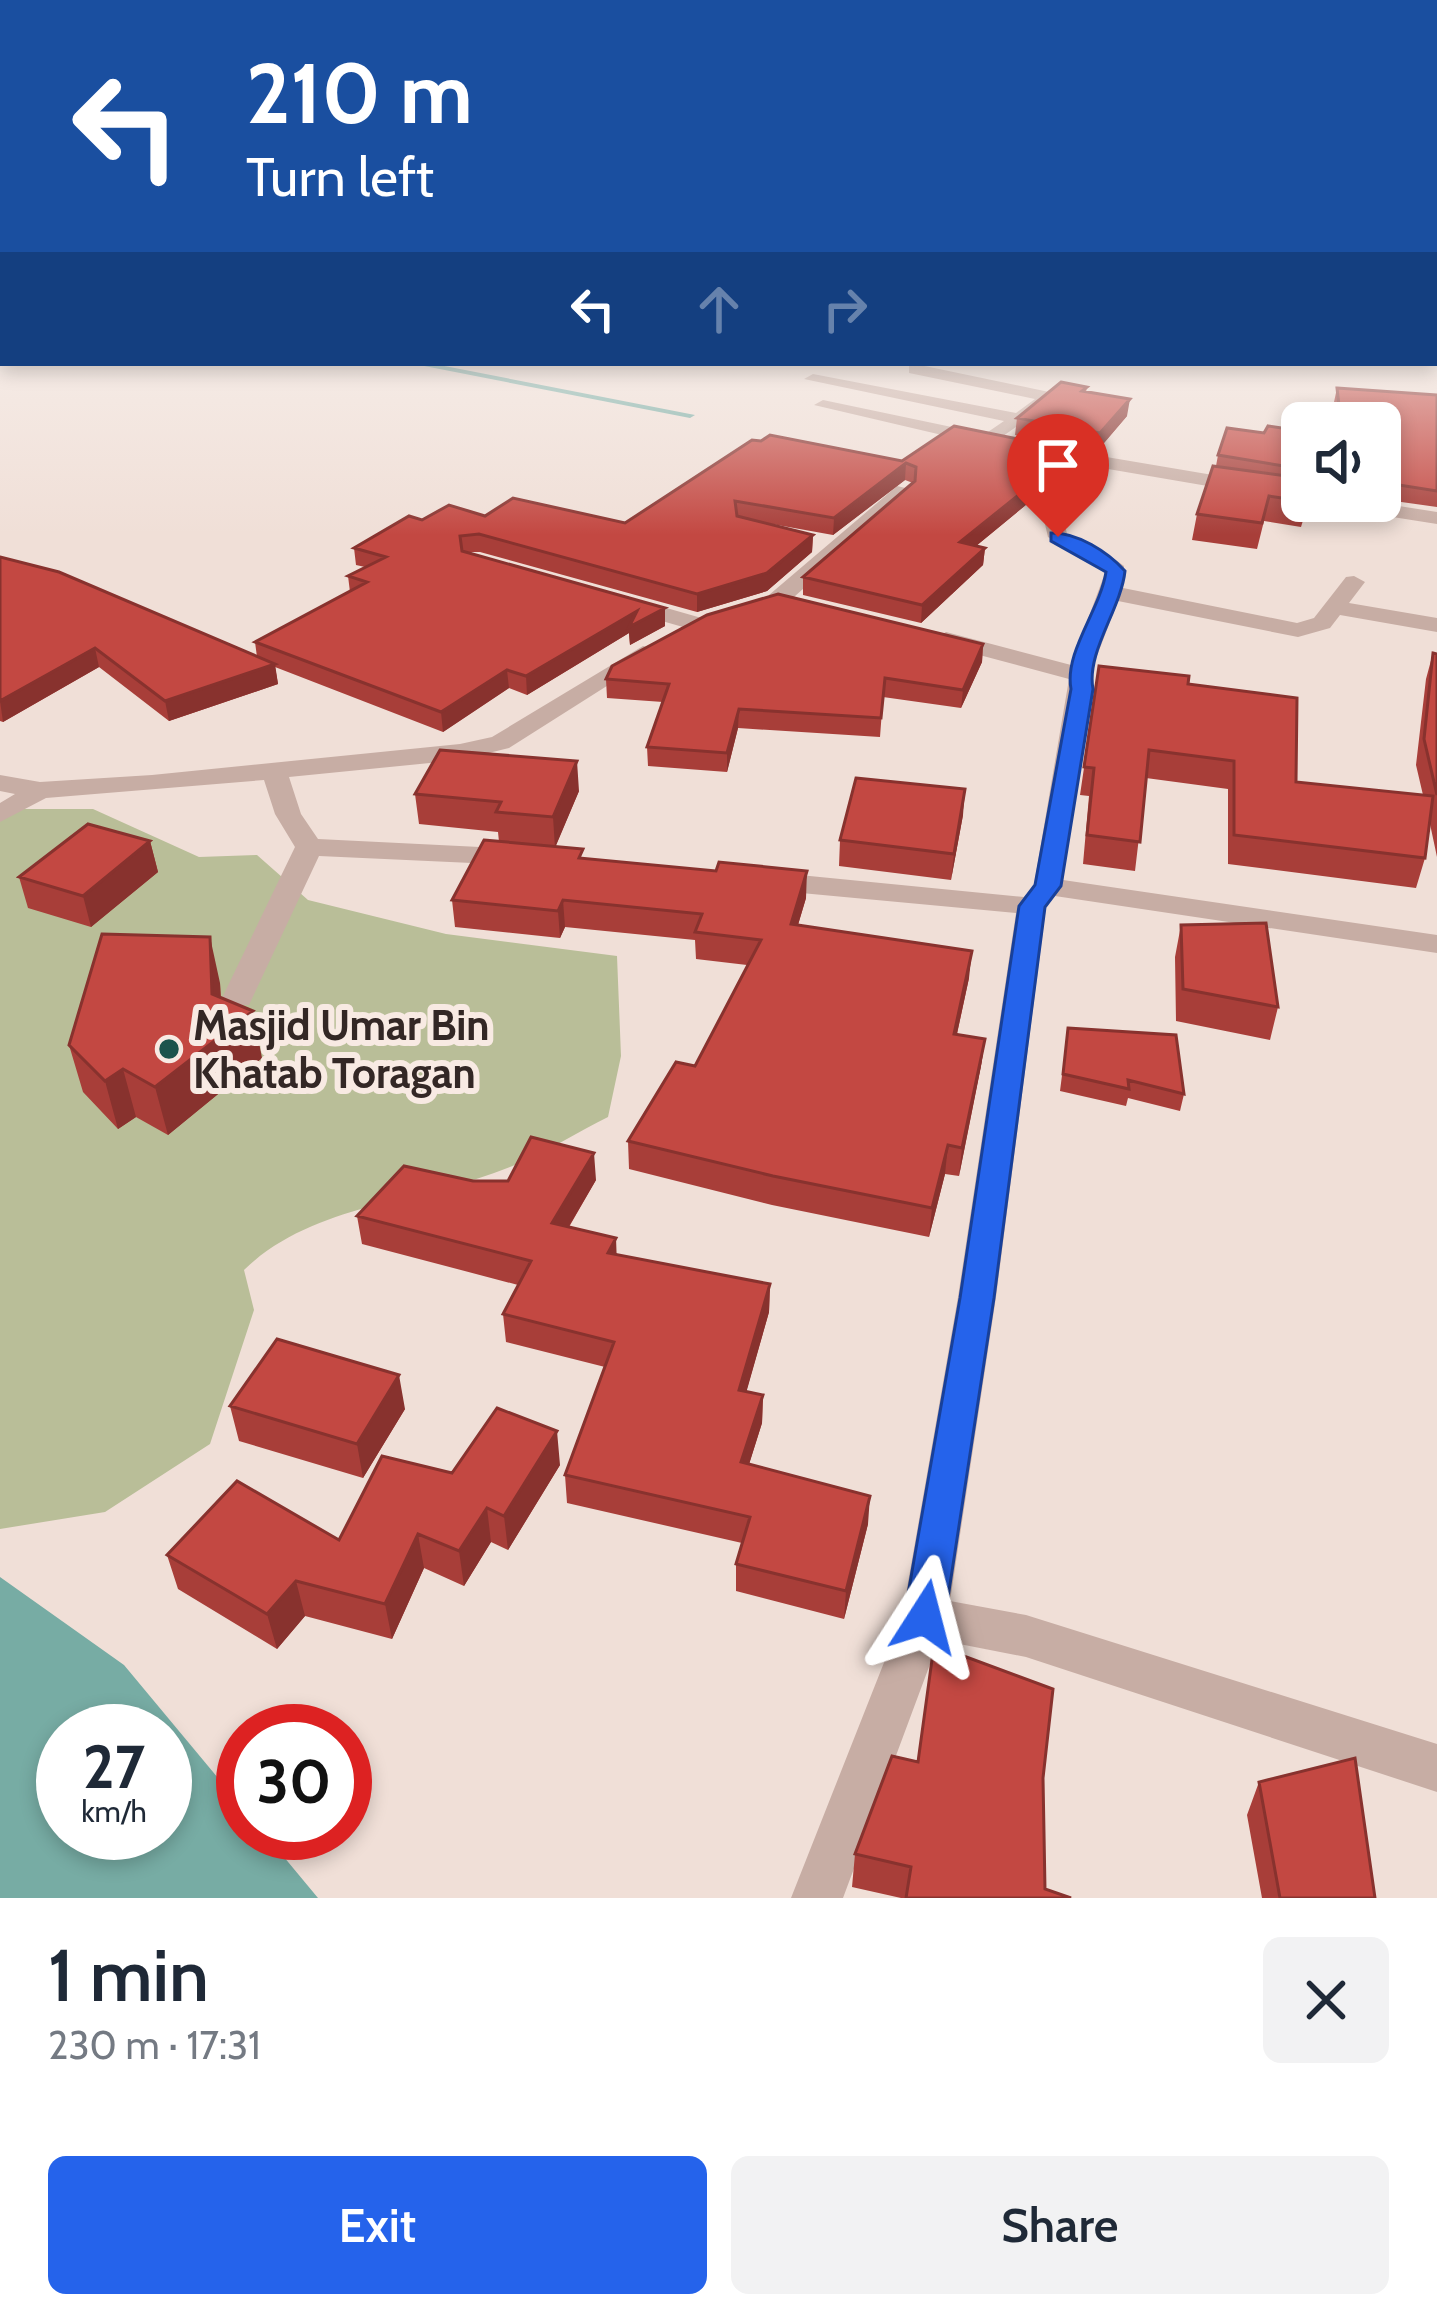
<!DOCTYPE html>
<meta charset="utf-8">
<style>
body{margin:0;font-family:Cabin,sans-serif;background:#f2f2f3;color:#1f2937;height:100vh;display:flex;flex-direction:column;font-size:45px;white-space:nowrap}
*{box-sizing:border-box;margin:0}
p{font-size:39px;color:#747a83}
.icon{flex:none;width:66px;height:66px;fill:none;stroke:currentColor;stroke-width:2;stroke-linecap:round;stroke-linejoin:round}
.map{position:relative;height:1898px;overflow:hidden}
.sheet{display:flex;flex-direction:column;background:#fff;flex:1}
.sheet>*{flex:none}
.banner{position:absolute;left:0px;top:0px;width:1437px;height:366px;box-shadow:0 6px 18px #0003;background:#1a4fa0;color:#fff;overflow:hidden}
.tools{position:absolute;left:1281px;top:402px;display:grid;gap:24px}
.tools a{display:grid;place-items:center;width:120px;height:120px;border-radius:18px;background:#fff;box-shadow:0 6px 18px #0003;font-size:60px}
.speed{position:absolute;left:36px;top:1704px;display:flex;gap:24px;font-size:60px;font-weight:700;text-align:center}
.speed>*{display:grid;place-content:center;width:156px;height:156px;border-radius:50%;background:#fff;box-shadow:0 6px 18px #0003;line-height:1}
.speed small{font-size:30px;font-weight:400}
.speed .limit{border:18px solid #d22;background:#fff;color:#111}
.pin{position:absolute;display:grid;place-items:center;width:102px;height:102px;color:#fff;margin:-123px -51px;border-radius:50% 50% 50% 0;rotate:-45deg;box-shadow:0 0 12px #0007}
.pin .icon{rotate:45deg}
.me{position:absolute;width:132px;margin:-66px;rotate:9deg;stroke-linejoin:round;filter:drop-shadow(0 0 9px #0008)}
.turn{display:flex;align-items:center;gap:42px;height:252px;padding:0 48px;font-size:54px}
.turn .icon{width:156px;height:156px;stroke-width:2.5}
.turn b{display:block;font-size:84px;line-height:102px}
.lanes{display:flex;align-items:center;height:114px;padding:0 48px;background:#0003;justify-content:center;gap:60px;direction:ltr}
.lanes .off{opacity:.35}
.round{display:grid;place-items:center;flex:none;width:126px;height:126px;border-radius:18px;background:#f2f2f3}
.head{display:flex;align-items:center;justify-content:space-between;height:204px;padding:0 48px}
h1{font-size:72px;font-weight:600;line-height:90px}
.button{display:flex;gap:24px;margin-top:auto;padding:24px 48px}
.button a{flex:1;height:138px;border-radius:18px;background:#2563eb;color:#fff;font-size:48px;font-weight:600;line-height:138px;text-align:center}
.button a+a{background:#f2f2f3;color:#1f2937}
.map>svg:first-child{display:block}
.green{fill:#b9be98}
.water{fill:#77aca4;fill-rule:evenodd}
.lines{fill:none;stroke-linecap:round;stroke-linejoin:round}
.stream{fill:#77aca4;fill-rule:evenodd}
.minor{fill:#c7ada4;fill-rule:evenodd}
.wall{fill:#a83e39}
.shaded-wall{fill:#88322e}
.building{fill:#c34842;stroke:#88322e;stroke-width:3}
.route{fill:#2563eb;stroke:#184099;stroke-width:3}
.poi-dot{fill:#1c534c;stroke:#f8eae3;stroke-width:4.5}
.labels{text-anchor:middle;stroke-width:12;stroke-linejoin:round;paint-order:stroke}
.poi-label{font-size:42px;font-weight:bold;fill:#332725;stroke:#f8eae3;text-anchor:start}
</style>
<div class="map">
<svg width="1437" height="1898" viewBox="0 0 1437 1898">
<rect width="100%" height="100%" fill="#f0dfd7"/>
<path class="green" d="M 0,809 L 93,809 L 199,857 L 257,855 L 308,900 L 446,934 L 617,956 L 621,1056 L 608,1117 C 578,1132 548,1151 517,1164 C 428,1203 316,1200 244,1270 L 254,1310 L 210,1444 L 105,1512 L 0,1529 Z"/>
<path class="water" d="M 0,1577 L 124,1665 L 243,1808 L 243,1833 L 264,1833 L 318,1898 L 0,1898 ZM 63,1731 L 165,1731 L 165,1833 L 63,1833 Z"/>
<g class="lines">
<path class="stream" d="M 0,284 L 3,284 L 3,288 L 0,288 Z
M 1434,292 L 1437,292 L 1437,296 L 1434,296 Z
M 3,318 L 3,324 L 0,325 L 0,319 Z
M 409,363 L 429,363 L 695,415 L 690,418 Z"/>
<path class="minor" d="M 3,322 L 3,332 L 0,333 L 0,323 Z
M 915,364 L 1049,392 L 1058,397 L 989,446 L 814,405 L 823,400 L 985,434 L 1004,421 L 804,379 L 813,374 L 1016,413 L 1035,399 L 909,373 L 909,365 Z
M 1065,450 L 1302,490 L 1306,501 L 1302,502 L 1073,463 L 1063,516 L 1067,534 L 1105,552 L 1124,566 L 1123,588 L 1297,623 L 1314,618 L 1346,577 L 1354,576 L 1365,582 L 1349,603 L 1437,618 L 1437,632 L 1340,615 L 1330,628 L 1298,637 L 1118,601 L 1095,661 L 1063,880 L 1437,935 L 1437,953 L 1055,896 L 1046,907 L 996,1297 L 950,1601 L 1026,1615 L 1437,1744 L 1437,1792 L 1026,1657 L 939,1640 L 843,1898 L 791,1898 L 902,1617 L 958,1297 L 1016,913 L 769,890 L 755,881 L 769,872 L 1024,897 L 1034,885 L 1069,679 L 938,644 L 935,639 L 946,632 L 1071,665 L 1105,573 L 1048,537 L 1043,516 L 1056,456 Z
M 897,486 L 914,490 L 785,605 L 769,605 L 769,595 Z
M 1319,501 L 1367,501 L 1437,512 L 1437,524 L 1329,507 Z
M 628,597 L 705,619 L 708,624 L 697,631 L 620,609 L 617,604 Z
M 643,646 L 651,648 L 651,658 L 509,748 L 460,760 L 289,777 L 301,814 L 318,839 L 518,849 L 532,857 L 518,865 L 319,856 L 249,1005 L 227,1005 L 222,998 L 295,847 L 275,814 L 264,780 L 46,798 L 0,822 L 0,803 L 15,794 L 0,791 L 0,775 L 40,782 L 152,775 L 460,744 L 492,737 Z"/>
</g>
<path class="wall" d="M 1087,387 L 1086,392 L 1127,416 L 1098,450 L 1015,435 L 1017,418 Z
M 1337,388 L 1437,395 L 1437,507 L 1380,499 L 1380,423 L 1336,423 L 1334,402 Z
M 1302,431 L 1302,501 L 1309,501 L 1301,527 L 1264,521 L 1257,549 L 1192,540 L 1197,514 L 1216,466 L 1218,455 L 1264,433 Z
M 902,461 L 1050,462 L 1044,490 L 976,546 L 985,548 L 983,565 L 921,623 L 803,595 L 803,577 L 913,483 L 905,480 L 833,535 L 760,522 L 813,535 L 812,552 L 767,591 L 697,612 L 480,552 L 468,552 L 665,608 L 665,626 L 630,645 L 629,633 L 527,695 L 509,688 L 443,732 L 275,667 L 278,684 L 169,721 L 99,667 L 3,722 L 0,721 L 0,557 L 257,657 L 255,642 L 350,592 L 348,576 L 365,567 L 356,565 L 354,548 L 422,520 L 485,516 L 625,523 Z
M 983,644 L 982,662 L 961,708 L 883,697 L 880,737 L 738,728 L 727,772 L 648,766 L 647,747 L 663,702 L 607,698 L 606,679 Z
M 1433,653 L 1437,654 L 1437,857 L 1430,824 L 1425,858 L 1416,888 L 1228,864 L 1228,789 L 1146,778 L 1135,871 L 1083,864 L 1089,796 L 1080,795 L 1099,666 L 1188,684 L 1296,782 L 1423,795 L 1416,765 L 1426,679 Z
M 579,791 L 555,847 L 583,859 L 806,898 L 798,925 L 969,978 L 957,1034 L 985,1039 L 981,1066 L 959,1176 L 945,1174 L 929,1237 L 772,1205 L 629,1169 L 628,1141 L 695,1066 L 747,965 L 696,959 L 695,940 L 565,927 L 560,938 L 455,927 L 452,900 L 499,842 L 498,832 L 419,824 L 415,794 Z
M 963,815 L 951,880 L 839,866 L 840,840 Z
M 150,841 L 158,872 L 91,927 L 28,908 L 19,877 Z
M 1181,925 L 1278,1007 L 1270,1040 L 1176,1021 L 1175,957 Z
M 220,983 L 221,998 L 262,1058 L 168,1135 L 136,1117 L 118,1129 L 83,1092 L 69,1045 Z
M 1068,1028 L 1184,1094 L 1180,1111 L 1128,1098 L 1126,1106 L 1060,1091 Z
M 596,1180 L 569,1227 L 617,1255 L 770,1284 L 769,1312 L 746,1392 L 763,1395 L 762,1423 L 749,1464 L 868,1524 L 844,1619 L 736,1591 L 736,1564 L 742,1543 L 567,1503 L 565,1475 L 605,1367 L 506,1342 L 503,1314 L 518,1285 L 362,1244 L 357,1216 Z
M 230,1406 L 405,1409 L 363,1478 L 239,1441 Z
M 560,1465 L 508,1550 L 491,1542 L 464,1586 L 424,1568 L 392,1639 L 305,1616 L 277,1649 L 178,1589 L 167,1555 L 339,1540 L 452,1473 Z
M 918,1762 L 1043,1778 L 1045,1889 L 1071,1898 L 901,1898 L 852,1887 L 855,1854 Z
M 1259,1782 L 1375,1898 L 1262,1898 L 1247,1815 Z"/>
<path class="shaded-wall" d="M 1130,399 L 1127,416 L 1098,450 L 1100,433 Z
M 1052,446 L 1044,490 L 959,560 L 960,542 Z
M 906,463 L 905,480 L 833,535 L 834,518 Z
M 813,535 L 812,552 L 767,591 L 697,612 L 697,594 Z
M 985,548 L 983,565 L 921,623 L 922,605 Z
M 665,608 L 665,626 L 630,645 L 629,633 L 527,695 L 526,676 L 637,611 Z
M 983,644 L 982,662 L 961,708 L 963,690 Z
M 95,648 L 99,667 L 3,722 L 0,701 Z
M 275,664 L 278,684 L 169,721 L 165,701 Z
M 507,670 L 509,688 L 443,732 L 441,712 Z
M 739,709 L 738,728 L 727,772 L 727,753 Z
M 577,761 L 579,791 L 555,848 L 553,817 Z
M 965,789 L 963,815 L 951,880 L 954,854 Z
M 150,841 L 158,872 L 91,927 L 83,896 Z
M 807,871 L 806,898 L 790,951 L 791,924 Z
M 563,900 L 565,927 L 560,938 L 558,911 Z
M 210,937 L 220,983 L 222,1035 L 253,1011 L 262,1058 L 168,1135 L 155,1087 L 212,994 Z
M 972,951 L 969,978 L 951,1061 L 954,1034 Z
M 985,1039 L 981,1066 L 959,1176 L 962,1148 Z
M 123,1069 L 136,1117 L 118,1129 L 105,1081 Z
M 948,1145 L 945,1174 L 929,1237 L 932,1208 Z
M 594,1153 L 596,1180 L 555,1250 L 552,1223 Z
M 616,1238 L 617,1265 L 608,1253 Z
M 770,1284 L 769,1312 L 739,1418 L 739,1390 Z
M 399,1375 L 405,1409 L 363,1478 L 357,1444 Z
M 763,1395 L 762,1423 L 741,1490 L 741,1462 Z
M 557,1431 L 560,1465 L 508,1550 L 504,1516 Z
M 870,1496 L 868,1524 L 844,1619 L 846,1591 Z
M 487,1508 L 491,1542 L 464,1586 L 459,1551 Z
M 418,1534 L 424,1568 L 392,1639 L 385,1604 Z
M 296,1581 L 305,1616 L 277,1649 L 267,1614 Z"/>
<path class="building" d="M 1061,382 L 1087,387 L 1082,391 L 1130,399 L 1100,433 L 1017,418 Z
M 1337,388 L 1437,395 L 1437,491 L 1380,482 L 1380,423 L 1341,423 Z
M 954,426 L 1052,446 L 1046,473 L 960,542 L 985,548 L 922,605 L 803,577 L 915,481 L 916,467 L 906,463 L 834,518 L 735,501 L 737,516 L 813,535 L 767,573 L 697,594 L 479,534 L 460,536 L 462,551 L 665,608 L 629,627 L 637,611 L 526,676 L 507,670 L 441,712 L 255,642 L 367,582 L 348,576 L 386,557 L 354,548 L 409,516 L 422,520 L 449,505 L 485,516 L 513,498 L 625,523 L 752,440 L 761,441 L 770,435 L 902,461 Z
M 1268,426 L 1302,431 L 1302,469 L 1218,455 L 1227,428 L 1264,433 Z
M 1213,466 L 1302,478 L 1302,501 L 1269,496 L 1262,523 L 1197,514 Z
M 0,557 L 59,572 L 275,664 L 165,701 L 95,648 L 0,701 Z
M 778,594 L 983,644 L 963,690 L 885,678 L 881,718 L 739,709 L 727,753 L 647,747 L 669,684 L 606,679 L 612,666 L 707,615 Z
M 1433,653 L 1437,654 L 1437,795 L 1424,739 Z
M 1099,666 L 1189,676 L 1188,684 L 1297,698 L 1296,782 L 1433,796 L 1425,858 L 1234,835 L 1234,761 L 1149,750 L 1140,842 L 1087,835 L 1094,768 L 1084,767 Z
M 440,750 L 577,761 L 553,817 L 496,812 L 501,802 L 415,794 Z
M 856,778 L 965,789 L 954,854 L 840,840 Z
M 88,824 L 150,841 L 83,896 L 19,877 Z
M 484,840 L 583,849 L 579,858 L 716,871 L 719,862 L 807,871 L 791,924 L 972,951 L 954,1034 L 985,1039 L 962,1148 L 948,1145 L 932,1208 L 773,1176 L 628,1141 L 676,1062 L 695,1066 L 761,940 L 695,932 L 702,914 L 563,900 L 558,911 L 452,900 Z
M 1266,923 L 1278,1007 L 1183,989 L 1181,925 Z
M 102,934 L 210,937 L 212,994 L 253,1011 L 155,1087 L 123,1069 L 105,1081 L 69,1045 Z
M 1068,1028 L 1176,1035 L 1184,1094 L 1128,1080 L 1129,1089 L 1063,1074 Z
M 531,1137 L 594,1153 L 552,1223 L 616,1238 L 608,1253 L 770,1284 L 739,1390 L 763,1395 L 741,1462 L 870,1496 L 846,1591 L 736,1564 L 750,1517 L 565,1475 L 614,1342 L 503,1314 L 531,1261 L 357,1216 L 404,1166 L 473,1181 L 508,1181 Z
M 277,1339 L 399,1375 L 357,1444 L 230,1406 Z
M 497,1408 L 557,1431 L 504,1516 L 487,1508 L 459,1551 L 418,1534 L 385,1604 L 296,1581 L 267,1614 L 167,1555 L 237,1481 L 339,1540 L 382,1456 L 452,1473 Z
M 934,1645 L 1053,1689 L 1043,1778 L 1045,1889 L 1071,1898 L 906,1898 L 911,1867 L 855,1854 L 892,1756 L 918,1762 Z
M 1355,1758 L 1375,1898 L 1280,1898 L 1259,1782 Z"/>
<linearGradient id="sky" x2="0" y2="1"><stop stop-color="#7bb1cd"/><stop offset="0.5" stop-color="#f8f1ed"/><stop offset="1" stop-color="#f8f1ed" stop-opacity="0"/></linearGradient>
<rect width="1437" height="535" fill="url(#sky)"/>
<path class="route" d="M 1051,533 C 1077,532 1108,552 1125,571 C 1121,609 1086,652 1093,689 L 1061,886 L 1045,907 L 994,1298 L 945,1617 L 939,1630 L 925,1636 L 910,1630 L 904,1617 L 960,1298 L 1019,906 L 1035,885 L 1071,689 C 1064,652 1100,610 1106,572 L 1051,541 Z"/>
<circle class="poi-dot" cx="169" cy="1049" r="12"/>
<g class="labels">
<g class="poi-label">
<text x="193" y="1040">Masjid Umar Bin<tspan x="193" dy="48">Khatab Toragan</tspan></text>
</g>
</g>
</svg>
<div class="tools">
<a><svg class="icon" aria-label="sound" viewBox="0 0 24 24"><path d="M4 9h4l5-4v14l-5-4H4zM17 9q2 3 0 6"/></svg></a>
</div>
<div class="speed"><div>27<small>km/h</small></div><div class="limit">30</div></div>
<div class="pin" style="left:1058px;top:537px;background:#d93025"><svg class="icon" aria-label="arrive" viewBox="0 0 24 24"><path d="M6 21V4h12l-3 4 3 4H6"/></svg></div>
<svg class="me" style="left:925px;top:1617px" viewBox="-20 -20 40 40"><path d="M0-17L14 15 0 8-14 15z" fill="#2563eb" stroke="#fff" stroke-width="4"/></svg>
<div class="banner">
<div class="turn"><svg class="icon" aria-label="left" viewBox="0 0 24 24"><path d="M17 20v-9H6M10 6l-5 5 5 5"/></svg><div><b>210 m</b>Turn left</div></div>
<div class="lanes"><svg class="icon" aria-label="left" viewBox="0 0 24 24"><path d="M17 20v-9H6M10 6l-5 5 5 5"/></svg><svg class="icon off" aria-label="ahead" viewBox="0 0 24 24"><path d="M12 20V5M6 11l6-6 6 6"/></svg><svg class="icon off" aria-label="right" viewBox="0 0 24 24"><path d="M7 20v-9h11M14 6l5 5-5 5"/></svg></div>
</div>
</div>
<section class="sheet">
<div class="head"><div><h1>1 min</h1><p>230 m · 17:31</p></div><a class="round"><svg class="icon" aria-label="close" viewBox="0 0 24 24"><path d="M6 6l12 12M18 6L6 18"/></svg></a></div>
<div class="button"><a>Exit</a><a>Share</a></div>
</section>
